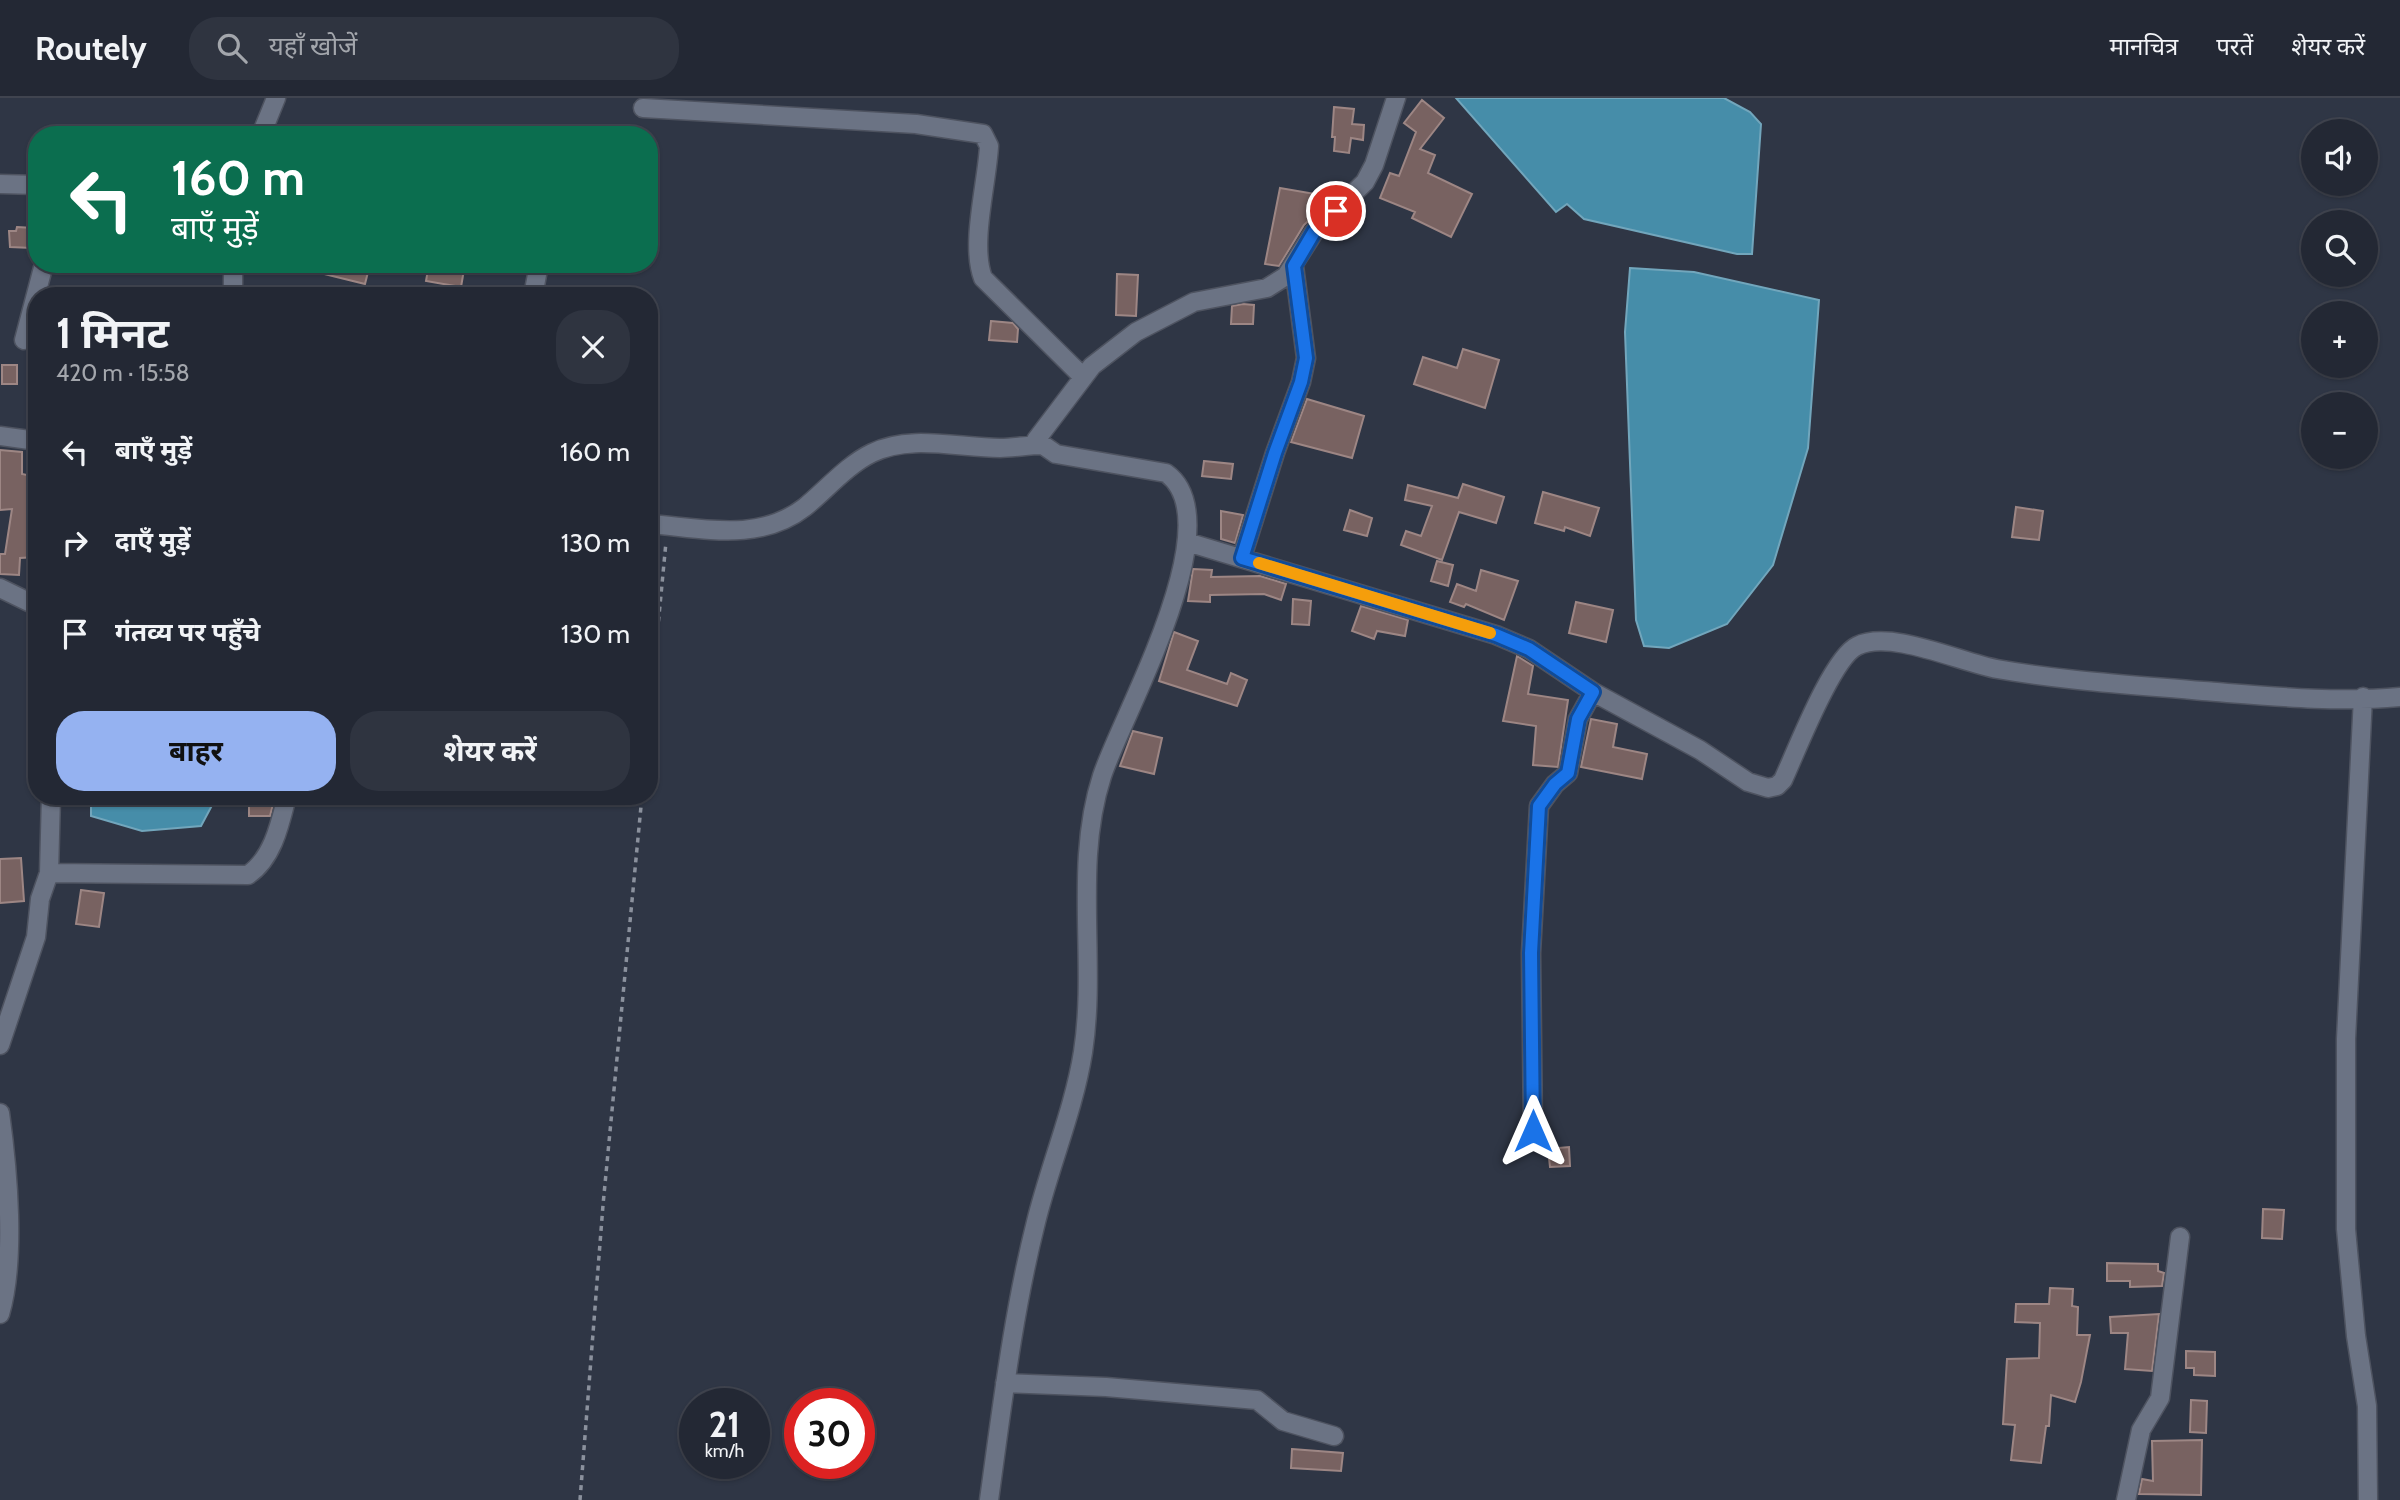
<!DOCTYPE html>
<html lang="hi">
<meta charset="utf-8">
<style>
body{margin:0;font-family:Cabin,"Noto Sans Devanagari",sans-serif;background:#2f3440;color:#f1f3f6;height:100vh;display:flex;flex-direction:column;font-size:26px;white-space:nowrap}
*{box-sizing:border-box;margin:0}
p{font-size:23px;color:#a3a6ac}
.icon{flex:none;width:38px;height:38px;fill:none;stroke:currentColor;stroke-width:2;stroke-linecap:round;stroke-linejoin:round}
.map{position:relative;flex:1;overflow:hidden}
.drawer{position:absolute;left:28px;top:189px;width:630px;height:518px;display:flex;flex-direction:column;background:#232834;border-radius:28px;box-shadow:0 2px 5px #0004,0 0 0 2px #40444f}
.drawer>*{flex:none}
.guide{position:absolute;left:28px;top:28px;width:630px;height:147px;border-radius:28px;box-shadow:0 2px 5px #0004,0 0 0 2px #40444f;background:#0b6e4f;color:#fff;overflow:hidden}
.controls{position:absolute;left:2301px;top:21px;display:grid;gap:14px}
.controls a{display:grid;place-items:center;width:77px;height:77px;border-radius:50%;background:#232834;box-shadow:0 2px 5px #0004,0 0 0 2px #40444f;font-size:35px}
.speed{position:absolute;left:679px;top:1290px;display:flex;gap:14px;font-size:35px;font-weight:700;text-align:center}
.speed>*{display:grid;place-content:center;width:91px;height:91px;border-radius:50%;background:#232834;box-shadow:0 2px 5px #0004,0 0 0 2px #40444f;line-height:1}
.speed small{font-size:18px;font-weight:400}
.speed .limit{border:10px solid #d22;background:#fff;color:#111}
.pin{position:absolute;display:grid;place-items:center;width:60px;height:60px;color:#fff;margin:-30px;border:4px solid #fff;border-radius:50%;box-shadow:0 2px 7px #0007}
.me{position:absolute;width:77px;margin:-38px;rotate:0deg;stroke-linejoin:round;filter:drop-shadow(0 0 5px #0008)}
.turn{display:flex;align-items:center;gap:24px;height:147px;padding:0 28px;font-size:32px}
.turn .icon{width:91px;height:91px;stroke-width:2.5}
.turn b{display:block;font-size:49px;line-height:60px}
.round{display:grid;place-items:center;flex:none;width:74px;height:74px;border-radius:28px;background:#2f3440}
.head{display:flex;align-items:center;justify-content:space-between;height:119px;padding:0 28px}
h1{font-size:42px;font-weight:700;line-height:52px}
.primary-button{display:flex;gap:14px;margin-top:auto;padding:14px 28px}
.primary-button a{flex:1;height:80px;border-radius:28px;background:#95b2f1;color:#111;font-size:28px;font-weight:700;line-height:80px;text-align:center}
.primary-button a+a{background:#2f3440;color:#f1f3f6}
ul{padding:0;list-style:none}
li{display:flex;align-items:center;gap:21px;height:91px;padding:0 28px}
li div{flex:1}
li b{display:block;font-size:26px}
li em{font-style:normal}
header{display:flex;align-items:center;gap:42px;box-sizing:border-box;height:98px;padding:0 35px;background:#232834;border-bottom:2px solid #40444f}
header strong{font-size:33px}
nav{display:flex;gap:38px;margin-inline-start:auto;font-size:24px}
.search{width:490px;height:63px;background:#2f3440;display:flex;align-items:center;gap:18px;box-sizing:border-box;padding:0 24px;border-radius:28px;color:#a3a6ac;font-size:26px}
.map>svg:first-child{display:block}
.water{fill:#468da9;stroke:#72a6bc;stroke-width:2}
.building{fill:#786261;stroke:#9d8684;stroke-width:2}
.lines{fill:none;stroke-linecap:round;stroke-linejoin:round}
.minor-casing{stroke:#4e5360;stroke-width:21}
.path{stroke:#8b919d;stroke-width:3.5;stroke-dasharray:5 5;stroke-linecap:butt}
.minor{stroke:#6b7384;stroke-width:18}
.route-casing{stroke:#114b97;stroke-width:18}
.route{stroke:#1a73e8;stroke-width:12}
.slow{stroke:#f59e0b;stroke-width:12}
</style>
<header>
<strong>Routely</strong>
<div class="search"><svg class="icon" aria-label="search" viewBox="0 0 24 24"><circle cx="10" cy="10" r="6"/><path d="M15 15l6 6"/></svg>यहाँ खोजें</div>
<nav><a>मानचित्र</a><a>परतें</a><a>शेयर करें</a></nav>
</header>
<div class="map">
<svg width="2400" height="1402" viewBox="0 0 2400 1402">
<rect width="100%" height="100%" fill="#2f3645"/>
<path class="water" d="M 1456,0 L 1724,0 L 1750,14 L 1761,26 L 1752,156 L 1737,156 L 1584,121 L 1567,106 L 1556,114 Z
M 1630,170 L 1694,174 L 1819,202 L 1808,350 L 1773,467 L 1727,526 L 1669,550 L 1644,548 L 1636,522 L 1625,234 Z
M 91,698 L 217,698 L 201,728 L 142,733 L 91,718 Z"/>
<path class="building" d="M 1422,2 L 1444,20 L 1420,51 L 1435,57 L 1428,75 L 1472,96 L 1451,139 L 1412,120 L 1415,114 L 1380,100 L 1390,75 L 1399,78 L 1416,34 L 1404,25 Z
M 1334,9 L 1354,11 L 1352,26 L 1364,27 L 1363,42 L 1351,40 L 1349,55 L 1334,53 L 1335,39 L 1332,39 Z
M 1280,90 L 1321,97 L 1318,114 L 1304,127 L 1279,168 L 1265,166 Z
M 17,129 L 33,130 L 32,150 L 10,149 L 9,133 L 16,133 Z
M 309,166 L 370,166 L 365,186 L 308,172 Z
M 429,166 L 465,166 L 461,189 L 426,183 Z
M 1117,176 L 1138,177 L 1136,218 L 1116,217 Z
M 1243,206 L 1254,207 L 1253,226 L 1231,226 L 1232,208 Z
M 991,223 L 1013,225 L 1018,231 L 1017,244 L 989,242 Z
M 1463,251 L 1499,262 L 1485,310 L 1414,286 L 1423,259 L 1457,270 Z
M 2,267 L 17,267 L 17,286 L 2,286 Z
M 1307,301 L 1364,318 L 1352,360 L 1291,344 Z
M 0,352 L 22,354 L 22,376 L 32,378 L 37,459 L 20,460 L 19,477 L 0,476 L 0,456 L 5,456 L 12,411 L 0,412 Z
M 1204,363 L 1233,366 L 1231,381 L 1202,378 Z
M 1463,386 L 1504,399 L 1496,425 L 1459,414 L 1442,462 L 1401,447 L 1406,433 L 1421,438 L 1432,408 L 1405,402 L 1408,387 L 1458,400 Z
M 1543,394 L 1599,410 L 1590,438 L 1565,429 L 1564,433 L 1535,425 Z
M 2016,409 L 2043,413 L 2039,442 L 2012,439 Z
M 1350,412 L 1372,420 L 1367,438 L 1344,432 Z
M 1221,413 L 1243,417 L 1235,445 L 1221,441 Z
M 1437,463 L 1453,467 L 1448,488 L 1431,483 Z
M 1193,471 L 1212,472 L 1211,479 L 1260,478 L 1286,486 L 1281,502 L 1264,496 L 1210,497 L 1210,504 L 1188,503 Z
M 1481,472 L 1518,483 L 1504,522 L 1466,506 L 1464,509 L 1450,504 L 1457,486 L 1476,493 Z
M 1293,501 L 1311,503 L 1309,527 L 1292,526 Z
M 1576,504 L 1613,512 L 1606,544 L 1569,535 Z
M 1361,508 L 1408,522 L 1405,538 L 1377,533 L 1374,541 L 1352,533 Z
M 1174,534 L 1198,543 L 1187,572 L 1227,586 L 1231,575 L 1247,582 L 1237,608 L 1159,583 Z
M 1517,558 L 1533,568 L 1528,596 L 1568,602 L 1558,669 L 1533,667 L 1536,628 L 1503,623 Z
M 1591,621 L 1617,626 L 1613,649 L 1647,656 L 1642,681 L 1581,669 Z
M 1133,633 L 1162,640 L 1154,676 L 1120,668 Z
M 249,698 L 275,698 L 270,718 L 249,718 Z
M 21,760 L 24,803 L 0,805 L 0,761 Z
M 81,792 L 104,795 L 99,829 L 76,826 Z
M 1569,1049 L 1570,1068 L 1550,1069 L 1548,1051 Z
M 2263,1111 L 2284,1112 L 2282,1141 L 2262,1140 Z
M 2107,1165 L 2158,1166 L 2158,1173 L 2164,1175 L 2162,1188 L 2130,1189 L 2130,1183 L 2107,1183 Z
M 2050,1190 L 2073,1191 L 2072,1208 L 2078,1209 L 2077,1237 L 2090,1237 L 2081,1284 L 2075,1304 L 2051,1297 L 2049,1328 L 2046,1328 L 2041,1365 L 2011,1362 L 2015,1327 L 2003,1326 L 2007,1261 L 2039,1260 L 2040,1225 L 2015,1224 L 2016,1206 L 2049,1206 Z
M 2159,1216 L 2152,1273 L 2125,1271 L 2128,1235 L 2111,1235 L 2110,1219 Z
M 2186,1253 L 2215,1254 L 2215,1278 L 2194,1277 L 2194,1270 L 2186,1270 Z
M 2191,1302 L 2207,1303 L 2206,1335 L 2190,1334 Z
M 2202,1342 L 2201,1397 L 2139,1396 L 2142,1381 L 2153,1383 L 2152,1343 Z
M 1292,1351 L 1343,1355 L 1341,1373 L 1291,1370 Z"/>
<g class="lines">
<g class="minor-casing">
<path id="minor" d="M 643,10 L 916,26 L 983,36 L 989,48 C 987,86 970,146 983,180 L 1083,279
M 261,37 L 276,0
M 0,86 L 37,87
M 233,198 L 233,166
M 533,198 L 539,166
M 24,242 L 44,166
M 0,338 L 37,343
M 649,426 C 702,430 759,445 805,409 C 826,392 847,367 872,355 C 910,336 959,350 1000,350 C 1014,350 1028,347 1043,347 L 1036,342 L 1092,268 L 1136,234 L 1194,204 L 1267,190 L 1286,178 L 1314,134 L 1365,84 L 1374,67 L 1396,0
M 1187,444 L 1496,537 L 1529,551 L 1593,594 L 1700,652 L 1748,684 L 1768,690 L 1777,688 L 1783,682 C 1796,654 1832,560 1857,548 C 1891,531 1962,565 1997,571 C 2065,583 2135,587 2203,593 C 2268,598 2335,605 2400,599
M 1242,459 L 1275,355 L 1301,284 L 1306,260 L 1294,168
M 0,490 L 37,508
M 2363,599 L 2346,941 L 2346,1131 L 2356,1238 L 2367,1308 L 2368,1402
M 49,775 L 248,777 C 273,760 280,726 287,698
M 0,947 L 36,839 L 40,801 L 49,775 L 51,698
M 0,1015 C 8,1072 16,1162 0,1216
M 1533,1033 L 1531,855 L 1539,708 L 1555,686 L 1568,675 L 1578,621 L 1593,594
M 1005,1285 L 1106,1289 L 1257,1302 L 1283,1323 L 1334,1338
M 989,1402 C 1002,1309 1013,1215 1036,1124 C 1050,1067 1074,1011 1083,954 C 1097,863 1073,767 1102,678 C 1121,619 1234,423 1166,375 L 1056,356 L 1043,347
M 2126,1402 L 2141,1332 L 2160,1300 L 2180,1139"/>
</g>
<path class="path" d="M 649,623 L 666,444
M 580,1402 L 603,1107 L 642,698"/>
<use href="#minor" class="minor"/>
</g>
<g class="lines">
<g class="route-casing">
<path id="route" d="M 1336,113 L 1314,134 L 1294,168 L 1306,260 L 1301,284 L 1275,355 L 1242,460 L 1496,537 L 1529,551 L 1593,594 L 1578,621 L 1568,675 L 1555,686 L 1539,708 L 1531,855 L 1533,1033"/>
</g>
<use href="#route" class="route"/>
<path class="slow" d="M 1259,465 L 1490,535"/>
</g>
</svg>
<div class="controls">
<a><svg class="icon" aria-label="sound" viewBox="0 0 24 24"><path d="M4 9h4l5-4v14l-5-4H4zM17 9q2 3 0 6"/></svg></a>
<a><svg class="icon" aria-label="search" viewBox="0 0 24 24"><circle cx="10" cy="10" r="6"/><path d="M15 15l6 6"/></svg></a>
<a>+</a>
<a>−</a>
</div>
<div class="speed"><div>21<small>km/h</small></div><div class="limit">30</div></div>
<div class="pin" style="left:1336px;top:113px;background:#d93025"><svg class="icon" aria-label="arrive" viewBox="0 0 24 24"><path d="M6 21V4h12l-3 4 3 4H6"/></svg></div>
<svg class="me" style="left:1533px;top:1033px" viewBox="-20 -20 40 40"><path d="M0-17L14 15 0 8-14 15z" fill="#1a73e8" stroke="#fff" stroke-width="4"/></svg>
<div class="guide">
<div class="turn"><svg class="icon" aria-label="left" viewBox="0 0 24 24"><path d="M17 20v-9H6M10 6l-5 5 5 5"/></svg><div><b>160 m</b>बाएँ मुड़ें</div></div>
</div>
<section class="drawer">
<div class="head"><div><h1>1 मिनट</h1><p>420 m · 15:58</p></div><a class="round"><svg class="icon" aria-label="close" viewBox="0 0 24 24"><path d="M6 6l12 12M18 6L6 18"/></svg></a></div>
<ul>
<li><svg class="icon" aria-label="left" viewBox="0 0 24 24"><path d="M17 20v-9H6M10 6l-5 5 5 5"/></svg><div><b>बाएँ मुड़ें</b></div><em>160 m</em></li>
<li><svg class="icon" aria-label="right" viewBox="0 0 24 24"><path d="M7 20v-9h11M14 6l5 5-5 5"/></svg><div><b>दाएँ मुड़ें</b></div><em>130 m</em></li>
<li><svg class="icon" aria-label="arrive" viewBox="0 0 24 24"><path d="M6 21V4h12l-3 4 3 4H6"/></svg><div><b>गंतव्य पर पहुँचे</b></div><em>130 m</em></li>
</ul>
<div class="primary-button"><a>बाहर</a><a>शेयर करें</a></div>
</section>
</div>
